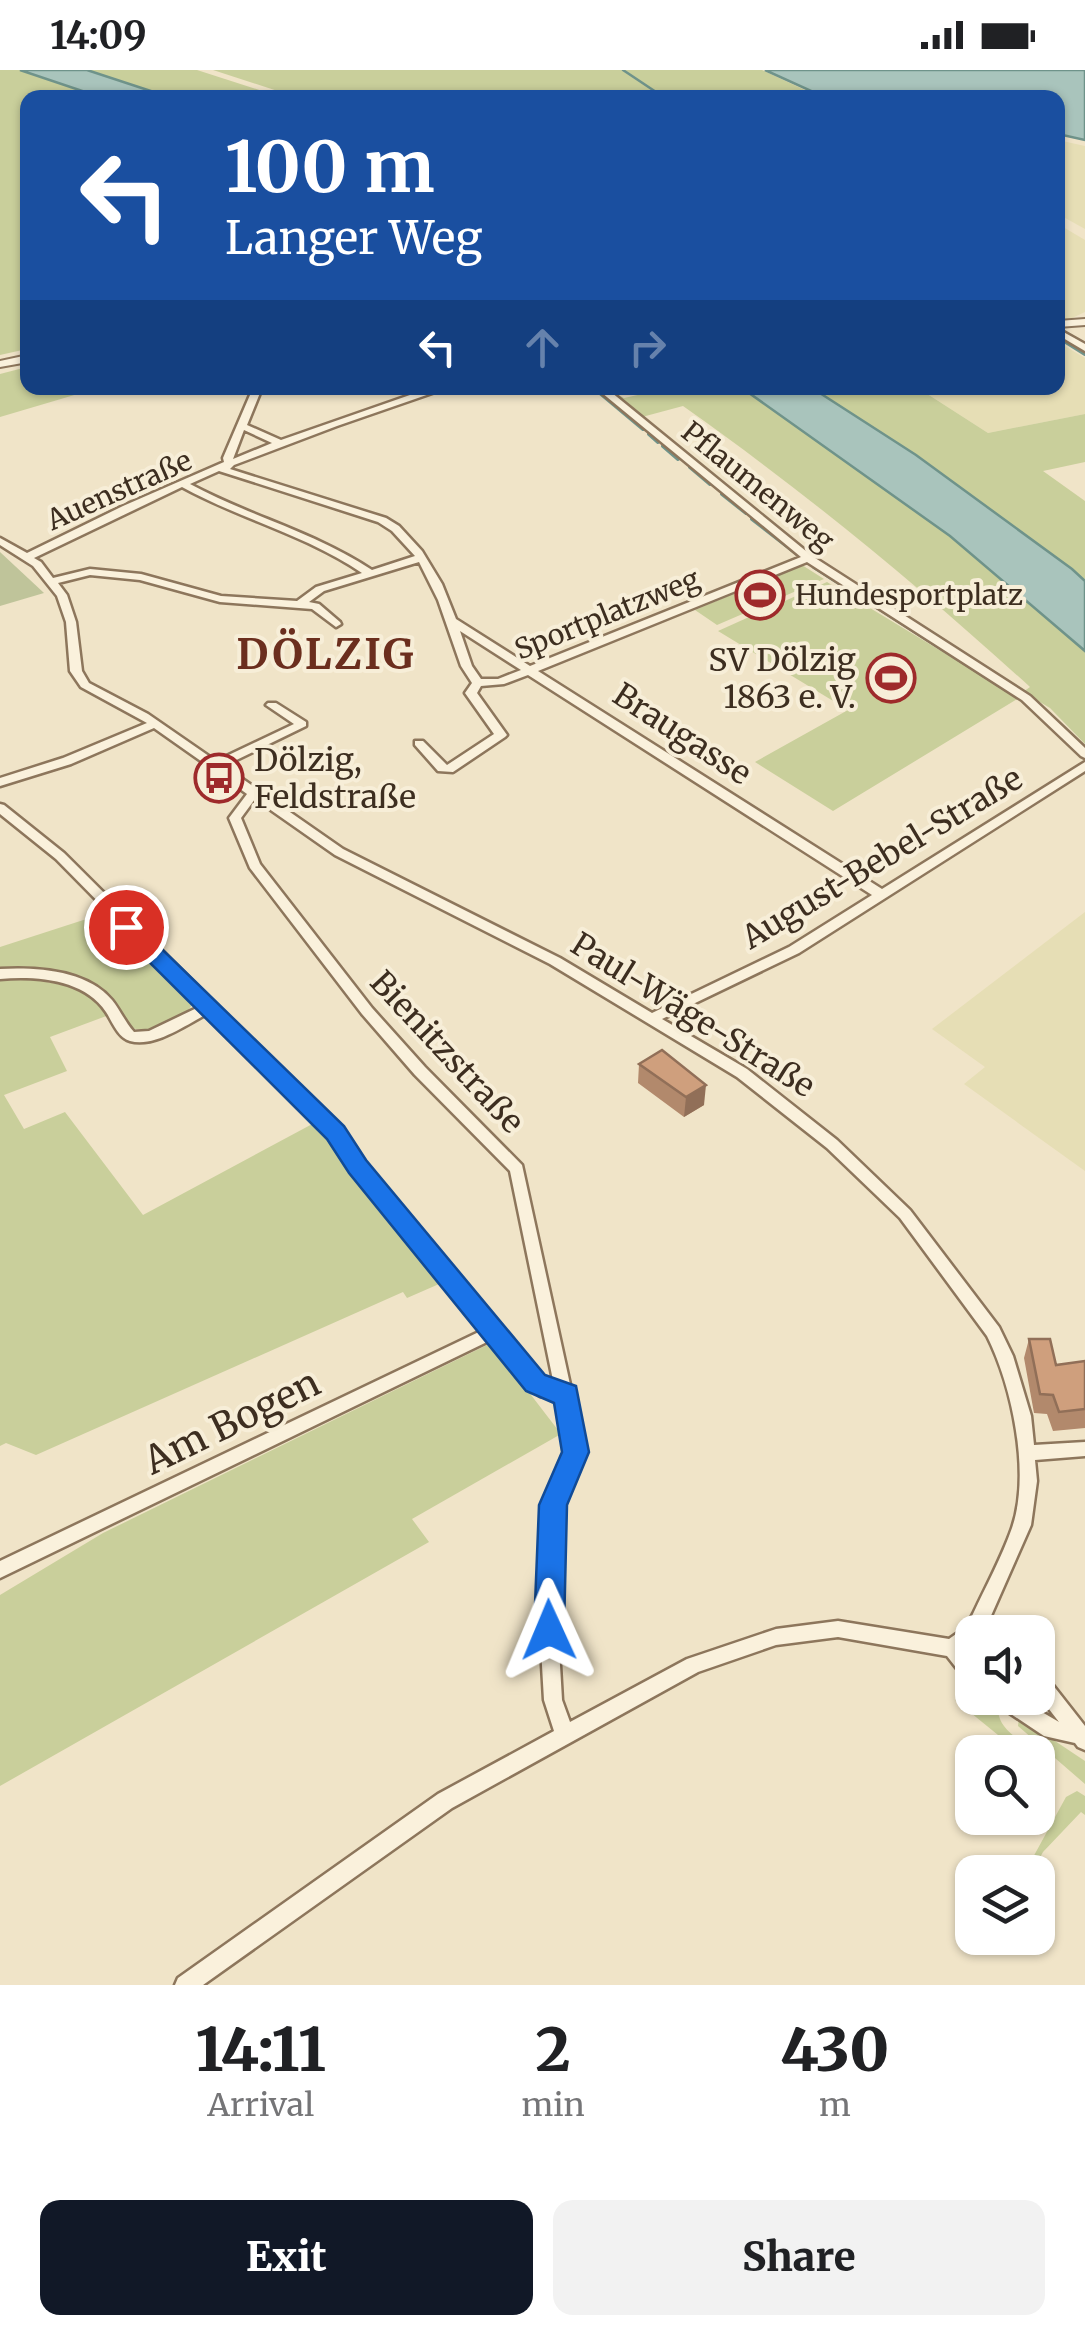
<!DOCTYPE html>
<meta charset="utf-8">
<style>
body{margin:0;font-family:Merriweather,serif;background:#f2f2f2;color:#202124;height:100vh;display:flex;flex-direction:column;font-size:38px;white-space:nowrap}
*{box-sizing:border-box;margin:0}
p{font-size:32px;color:#757577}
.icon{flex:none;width:55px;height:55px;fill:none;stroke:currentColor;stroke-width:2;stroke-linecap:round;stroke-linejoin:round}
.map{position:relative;height:1915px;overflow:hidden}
.drawer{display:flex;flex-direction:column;background:#fff;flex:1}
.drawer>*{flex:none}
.banner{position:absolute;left:20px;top:20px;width:1045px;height:305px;border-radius:20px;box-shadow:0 2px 8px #0004;background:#1a4fa0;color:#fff;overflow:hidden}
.fabs{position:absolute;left:955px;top:1545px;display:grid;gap:20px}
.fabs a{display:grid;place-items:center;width:100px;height:100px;border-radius:20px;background:#fff;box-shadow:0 2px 8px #0004;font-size:50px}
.pin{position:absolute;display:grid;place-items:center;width:85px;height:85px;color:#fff;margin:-42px;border:5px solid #fff;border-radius:50%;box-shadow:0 2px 10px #0007}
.me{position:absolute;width:110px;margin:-55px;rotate:359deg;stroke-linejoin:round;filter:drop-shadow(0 0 8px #0008)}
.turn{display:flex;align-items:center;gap:35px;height:210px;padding:0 40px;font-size:45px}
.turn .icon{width:130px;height:130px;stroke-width:2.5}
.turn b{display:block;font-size:70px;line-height:85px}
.lanes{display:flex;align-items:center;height:95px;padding:0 40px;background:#0003;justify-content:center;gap:50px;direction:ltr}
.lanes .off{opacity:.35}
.eta{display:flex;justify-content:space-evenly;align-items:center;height:170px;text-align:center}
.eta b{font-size:60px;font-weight:800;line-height:70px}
.action{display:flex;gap:20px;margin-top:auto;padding:20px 40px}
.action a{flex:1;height:115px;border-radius:20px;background:#111827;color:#fff;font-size:40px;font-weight:800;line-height:115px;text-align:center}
.action a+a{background:#f2f2f2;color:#202124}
.status{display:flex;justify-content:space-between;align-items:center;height:70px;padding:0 50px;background:#fff;direction:ltr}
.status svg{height:28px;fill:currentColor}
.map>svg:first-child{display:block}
.farmland{fill:#e6deb5}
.green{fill:#c9cf9b}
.cemetery{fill:#bfc49a}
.water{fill:#a9c4bc;stroke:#6f938a;stroke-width:2.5}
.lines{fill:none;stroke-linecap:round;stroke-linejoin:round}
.stream-far1{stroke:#6f938a;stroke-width:2.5}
.stream{stroke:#6f938a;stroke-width:4}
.minor-casing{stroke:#8d765c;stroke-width:5}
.tertiary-casing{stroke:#8d765c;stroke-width:4}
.minor{fill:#faf1dc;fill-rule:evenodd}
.tertiary{fill:#faf1dc;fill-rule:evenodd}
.wall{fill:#b2896c}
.shaded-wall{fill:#916f58}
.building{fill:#cf9f7d;stroke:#916f58;stroke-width:2.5}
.route{fill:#1a73e8;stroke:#114b97;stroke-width:2.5}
.labels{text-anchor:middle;stroke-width:8;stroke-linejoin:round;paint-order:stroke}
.far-street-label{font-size:28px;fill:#3d2e20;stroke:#f7eed8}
.far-poi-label{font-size:28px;fill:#3d2e20;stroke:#f7eed8;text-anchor:start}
.poi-label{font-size:32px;fill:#3d2e20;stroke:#f7eed8;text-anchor:end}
.street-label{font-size:32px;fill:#3d2e20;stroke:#f7eed8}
.near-street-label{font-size:38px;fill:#3d2e20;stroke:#f7eed8}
.district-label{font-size:42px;font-weight:bold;letter-spacing:2.5px;fill:#6b2e1e;stroke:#f7eed8}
</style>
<div class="status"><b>14:09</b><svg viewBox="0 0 49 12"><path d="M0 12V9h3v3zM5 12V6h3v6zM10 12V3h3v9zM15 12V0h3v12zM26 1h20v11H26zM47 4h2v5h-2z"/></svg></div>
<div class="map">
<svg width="1085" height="1915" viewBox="0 0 1085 1915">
<rect width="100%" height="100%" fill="#f0e4c8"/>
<path class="farmland" d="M 1058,70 L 1085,76 L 1085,159 L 1058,144 Z
M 1058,154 L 1085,170 L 1085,242 L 1070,249 L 1058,250 Z
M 1058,272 L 1085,288 L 1085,344 L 988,363 L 918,318 L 1058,318 Z
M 1085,842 L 1085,1101 L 964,1014 L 985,997 L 932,959 Z"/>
<path class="green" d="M 0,0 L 20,0 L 100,27 L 28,28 L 27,279 L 0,285 Z
M 87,0 L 197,0 L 281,27 L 170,27 Z
M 213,0 L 762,0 L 820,27 L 299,28 Z
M 27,297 L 28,318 L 98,318 L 0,347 L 0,304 Z
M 606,318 L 624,328 L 642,324 L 632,318 L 742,318 L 950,466 L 1085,581 L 1085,674 L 1050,638 L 1023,622 L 1030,617 C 920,517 805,422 683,336 L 642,347 Z
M 812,318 L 918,318 L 988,363 L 1085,344 L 1085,392 L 1043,401 L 1085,431 L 1085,511 L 917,385 Z
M 802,495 L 824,509 L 717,555 L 695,540 Z
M 827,512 L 1019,628 L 833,741 L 755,692 L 848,640 L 718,561 Z
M 105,843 L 188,923 L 193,932 C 186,952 152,964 132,958 L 94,915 L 0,901 L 0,877 Z
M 0,907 L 22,907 L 87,920 L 109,945 L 50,967 L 67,1001 L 4,1025 L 24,1059 L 65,1042 L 143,1145 L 316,1052 L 446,1211 L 407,1228 L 403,1222 L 36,1385 L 6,1373 L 0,1376 Z
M 491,1273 L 561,1364 L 412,1449 L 429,1472 L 0,1716 L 0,1525 L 103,1463 Z
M 970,1617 L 972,1628 C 1007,1628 992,1640 1004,1656 C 1011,1666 1026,1674 1036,1682 L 1019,1682 L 955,1630 Z
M 1019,1647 L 1085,1691 L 1085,1714 L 1018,1656 Z
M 1077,1721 L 1085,1726 L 1085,1745 L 1081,1742 L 1043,1782 L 1032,1802 L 1025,1802 L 1066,1727 Z"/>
<path class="cemetery" d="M 0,482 L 44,523 L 0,536 Z"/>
<path class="water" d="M 20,0 L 87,0 L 169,27 L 100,27 Z
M 765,0 L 1085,0 L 1085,70 L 1058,64 L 1058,28 L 822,26 Z
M 742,318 L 812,318 L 916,385 L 1072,499 L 1085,511 L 1085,581 L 950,466 Z"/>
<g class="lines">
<path class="stream-far1" d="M 623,0 L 665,28"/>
<path class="stream" d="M 1058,267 L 1085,284
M 594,318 L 643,359
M 649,364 L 658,372
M 663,376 L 678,389
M 690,397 L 710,414
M 722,424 L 746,443
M 752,449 L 797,484
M 814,497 L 1008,621"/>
<g class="minor-casing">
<path id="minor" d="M 1058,259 L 1085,274 L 1085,281 L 1058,265 Z
M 253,318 L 262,318 L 247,355 L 281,370 L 430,318 L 442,318 L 441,320 L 337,356 L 234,395 L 230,399 L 386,448 L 399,456 L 422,481 L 442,514 L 456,549 L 530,596 L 801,487 L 596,318 L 606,318 L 812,486 L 1030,626 L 1085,678 L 1085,688 L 1081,686 L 1022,630 L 807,492 L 538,601 L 882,819 L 1085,692 L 1085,701 L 799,883 L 662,949 L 747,999 L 837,1070 L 910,1140 L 999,1257 L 1013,1286 L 1031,1346 L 1034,1375 L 1085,1372 L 1085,1386 L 1035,1390 L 1037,1411 L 1031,1455 L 990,1548 L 1002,1562 L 972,1562 L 972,1573 L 964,1579 L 972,1589 L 972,1611 L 965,1609 L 947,1586 L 838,1567 L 776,1575 L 698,1602 L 452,1738 L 203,1915 L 175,1915 L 178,1908 L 438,1724 L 554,1661 L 544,1630 L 538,1526 L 544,1435 L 568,1382 L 557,1329 L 540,1326 L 530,1318 L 491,1270 L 0,1508 L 0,1491 L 483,1260 L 353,1101 L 330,1066 L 209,943 C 187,954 155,978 130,971 C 118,968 112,951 106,942 C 84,909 36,906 0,909 L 0,899 C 36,897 87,900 112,930 C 120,940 125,952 134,962 L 149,961 L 201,936 L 56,789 L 0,744 L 0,734 L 4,735 L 64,783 L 340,1058 L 363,1093 L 542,1308 L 554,1315 L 510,1101 L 415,1005 L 362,944 L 250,798 L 229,748 L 247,724 L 214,700 L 209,700 L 208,696 L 154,658 L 71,694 L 0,716 L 0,708 L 63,688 L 147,653 L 81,617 L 70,601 L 66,552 L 57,526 L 33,496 L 0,475 L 0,468 L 27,483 L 123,436 L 224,392 L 223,388 ZM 244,360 L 272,373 L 233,389 ZM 219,401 L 378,452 L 392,461 L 415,486 L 372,500 C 315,462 249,446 190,414 ZM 182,417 C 240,449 306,465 362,503 L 316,517 L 297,531 L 221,526 L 141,504 L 90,499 L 53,508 L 41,492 L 34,488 ZM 419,492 L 438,530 L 461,596 L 472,613 L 465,623 L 494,664 L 447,695 L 423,671 L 415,671 L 415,675 L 438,701 L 453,702 L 505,667 L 507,665 L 477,623 L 481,616 L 504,614 L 528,605 L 872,825 L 789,877 L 652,943 L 560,888 L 343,779 L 224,696 L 306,656 L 306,652 L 276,633 L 268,633 L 266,635 L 294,654 L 216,691 L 148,644 L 89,613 L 82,601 L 76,552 L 67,525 L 58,513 L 90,505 L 140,510 L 220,532 L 312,539 L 336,557 L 341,554 L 340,552 L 319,534 L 309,532 L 324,521 ZM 460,561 L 521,600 L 498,609 L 481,609 L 472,596 ZM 255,729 L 335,785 L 550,894 L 737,1007 L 827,1078 L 900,1148 L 987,1266 C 1012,1316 1031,1403 1012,1458 C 1002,1487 986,1516 973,1544 L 966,1557 L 949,1569 L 838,1551 L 776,1559 L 687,1589 L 570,1652 L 562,1630 L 556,1526 L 562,1435 L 584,1382 L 573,1327 L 574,1324 L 571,1319 L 522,1095 L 425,997 L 372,938 L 260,794 L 241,748 Z
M 1038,1602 L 1045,1605 L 1085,1656 L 1085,1680 L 1078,1677 L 1075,1673 L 1044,1666 L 996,1634 L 994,1628 L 1018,1628 L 1059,1652 L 1038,1625 Z"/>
</g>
<g class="tertiary-casing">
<path id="tertiary" d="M 1085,249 L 1085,255 L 1058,257 L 1058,251 Z
M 28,285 L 28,292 L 0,297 L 0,291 Z"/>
</g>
<use href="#minor" class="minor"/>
<use href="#tertiary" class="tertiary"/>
</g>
<path class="wall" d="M 639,994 L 704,1035 L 684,1047 L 638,1013 Z
M 1029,1269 L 1056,1295 L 1085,1291 L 1085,1358 L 1053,1361 L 1047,1344 L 1034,1343 L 1024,1288 Z"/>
<path class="shaded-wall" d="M 706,1015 L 704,1035 L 684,1047 L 686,1027 Z"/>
<path class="building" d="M 662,980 L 706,1015 L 686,1027 L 639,994 Z
M 1029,1269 L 1050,1269 L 1056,1295 L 1085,1291 L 1085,1339 L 1059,1342 L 1053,1325 L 1040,1324 Z"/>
<path class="route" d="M 126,850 L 134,852 L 344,1056 L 366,1090 L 545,1305 L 576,1316 L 589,1382 L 567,1435 L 564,1560 L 560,1570 L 549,1574 L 539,1570 L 534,1560 L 539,1435 L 562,1382 L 554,1333 L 526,1321 L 349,1103 L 327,1069 L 119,862 L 116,857 Z"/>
<defs>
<g id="stadium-ring" transform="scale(2.5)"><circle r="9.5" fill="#f7eed8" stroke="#9e2a2b" stroke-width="1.5"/><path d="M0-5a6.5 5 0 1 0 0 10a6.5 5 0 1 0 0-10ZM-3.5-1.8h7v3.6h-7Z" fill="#9e2a2b"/></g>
<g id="bus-ring" transform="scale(2.5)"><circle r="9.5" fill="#f7eed8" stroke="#9e2a2b" stroke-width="1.5"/><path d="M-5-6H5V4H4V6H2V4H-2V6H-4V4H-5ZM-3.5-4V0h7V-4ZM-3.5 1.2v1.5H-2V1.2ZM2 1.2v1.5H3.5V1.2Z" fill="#9e2a2b"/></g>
</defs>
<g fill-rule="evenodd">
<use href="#stadium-ring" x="760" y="525"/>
<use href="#stadium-ring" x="891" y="608"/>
<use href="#bus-ring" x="219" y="708"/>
</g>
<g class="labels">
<g class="far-street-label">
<text transform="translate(758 416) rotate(39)" y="10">Pflaumenweg</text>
<text transform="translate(119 420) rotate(-24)" y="10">Auenstraße</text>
<text transform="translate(607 544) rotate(-22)" y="10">Sportplatzweg</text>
</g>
<g class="far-poi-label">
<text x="795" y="535">Hundesportplatz</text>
</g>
<g class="poi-label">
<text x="856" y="601">SV Dölzig<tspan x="856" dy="37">1863 e. V.</tspan></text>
<text x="254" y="701" text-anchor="start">Dölzig,<tspan x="254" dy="37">Feldstraße</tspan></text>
</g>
<g class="street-label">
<text transform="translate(682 664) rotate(33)" y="11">Braugasse</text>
<text transform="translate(882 788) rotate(-31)" y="11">August-Bebel-Straße</text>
<text transform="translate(693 945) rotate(32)" y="11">Paul-Wäge-Straße</text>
<text transform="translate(447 982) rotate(47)" y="11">Bienitzstraße</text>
</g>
<g class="near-street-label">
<text transform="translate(232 1352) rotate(-26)" y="13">Am Bogen</text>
</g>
<g class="district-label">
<text x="326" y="599">DÖLZIG</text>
</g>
</g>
</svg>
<div class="fabs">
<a><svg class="icon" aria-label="sound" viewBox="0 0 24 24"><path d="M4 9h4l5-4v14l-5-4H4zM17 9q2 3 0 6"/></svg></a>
<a><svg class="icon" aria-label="search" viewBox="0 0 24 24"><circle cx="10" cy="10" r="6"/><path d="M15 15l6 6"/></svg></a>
<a><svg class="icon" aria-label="layers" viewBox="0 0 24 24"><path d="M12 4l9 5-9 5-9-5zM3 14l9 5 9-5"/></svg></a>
</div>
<div class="pin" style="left:126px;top:857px;background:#d93025"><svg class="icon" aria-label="arrive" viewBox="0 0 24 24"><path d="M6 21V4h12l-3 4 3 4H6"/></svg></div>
<svg class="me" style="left:549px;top:1560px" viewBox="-20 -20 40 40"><path d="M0-17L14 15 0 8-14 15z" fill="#1a73e8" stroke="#fff" stroke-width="4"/></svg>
<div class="banner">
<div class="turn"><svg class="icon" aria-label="left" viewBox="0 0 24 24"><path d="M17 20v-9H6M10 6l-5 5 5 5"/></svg><div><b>100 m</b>Langer Weg</div></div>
<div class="lanes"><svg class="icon" aria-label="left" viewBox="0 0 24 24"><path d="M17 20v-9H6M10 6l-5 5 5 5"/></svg><svg class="icon off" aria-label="ahead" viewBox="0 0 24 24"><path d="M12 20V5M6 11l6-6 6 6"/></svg><svg class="icon off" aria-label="right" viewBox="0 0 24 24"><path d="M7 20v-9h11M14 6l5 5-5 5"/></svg></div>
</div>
</div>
<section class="drawer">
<div class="eta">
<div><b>14:11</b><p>Arrival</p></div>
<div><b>2</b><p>min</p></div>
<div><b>430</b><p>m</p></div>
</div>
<div class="action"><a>Exit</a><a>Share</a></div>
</section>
